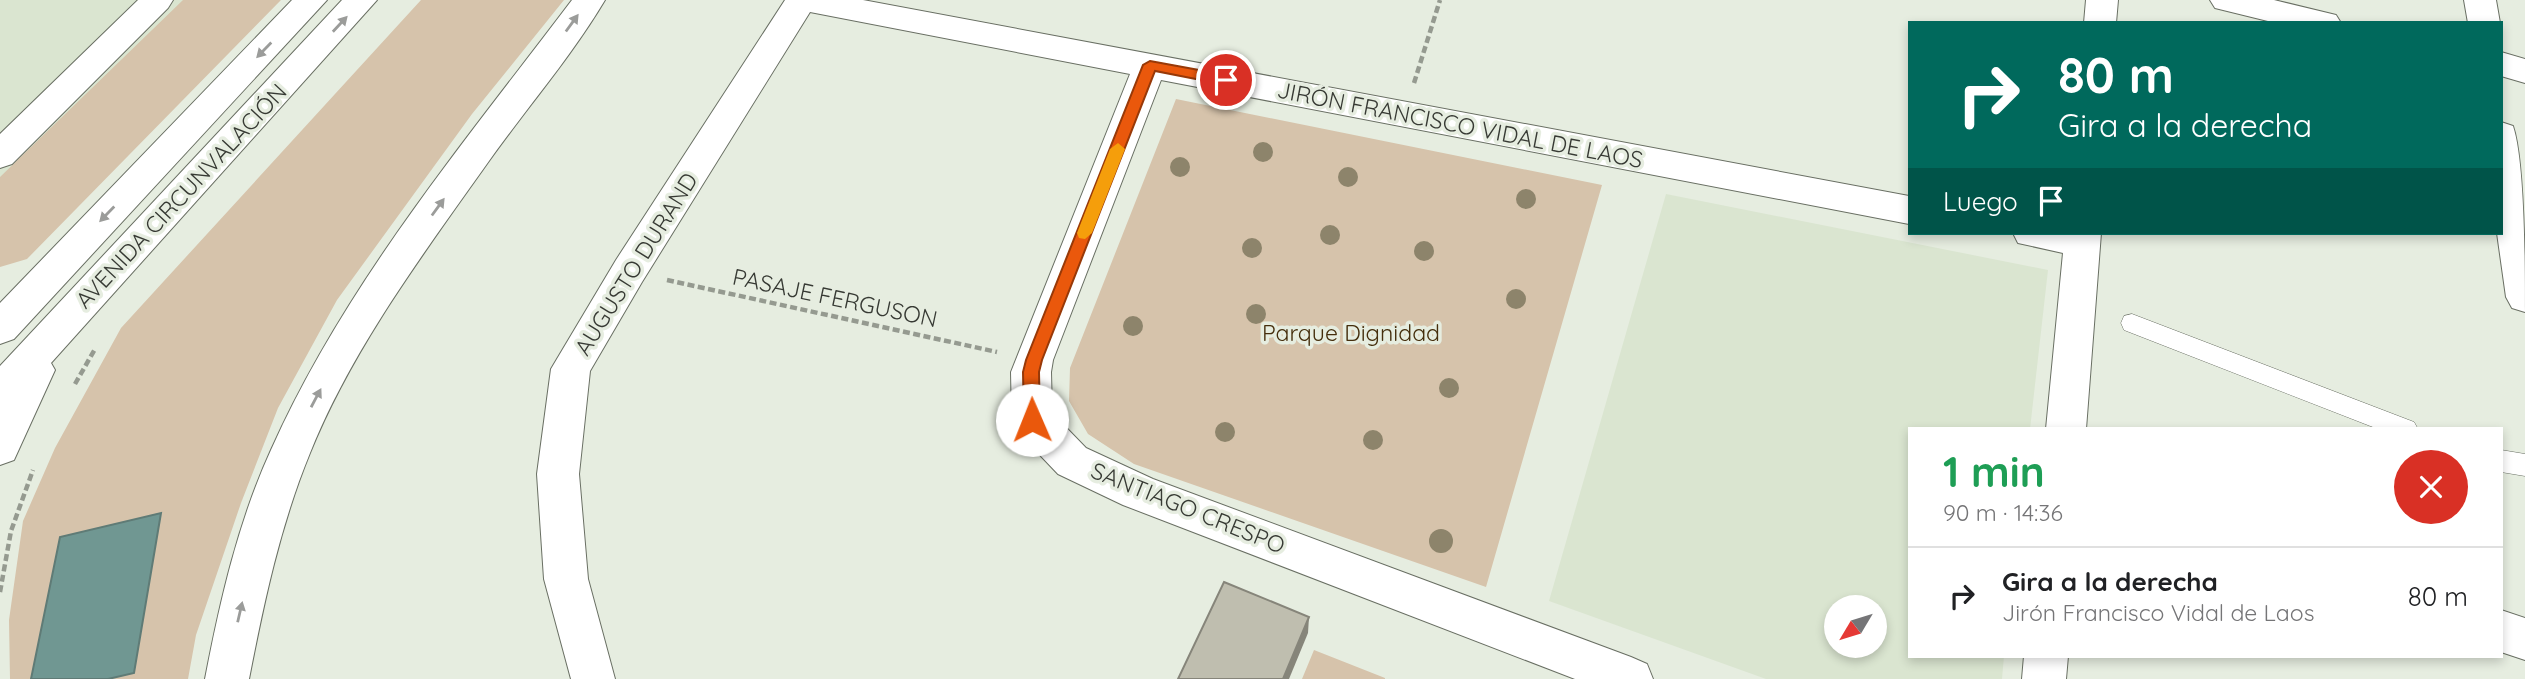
<!DOCTYPE html>
<html lang="es">
<meta charset="utf-8">
<style>
body{margin:0;font-family:Quicksand,sans-serif;background:#f2f2f2;color:#202124;height:100vh;display:flex;flex-direction:column;font-size:26px;white-space:nowrap}
*{box-sizing:border-box;margin:0}
p{font-size:23px;color:#757577}
.icon{flex:none;width:38px;height:38px;fill:none;stroke:currentColor;stroke-width:2;stroke-linecap:round;stroke-linejoin:round}
.map{position:relative;flex:1;overflow:hidden}
.details{position:absolute;left:1908px;top:427px;width:595px;height:231px;display:flex;flex-direction:column;background:#fff;border-radius:0px;box-shadow:0 4px 10px #0003}
.details>*{flex:none}
.top-card{position:absolute;left:1908px;top:21px;width:595px;height:214px;border-radius:0px;box-shadow:0 4px 10px #0003;background:#00695c;color:#fff;overflow:hidden}
.needle{width:46px;rotate:232deg}
.controls{position:absolute;left:1824px;top:595px;display:grid;gap:14px}
.controls a{display:grid;place-items:center;width:63px;height:63px;border-radius:50%;background:#fff;box-shadow:0 4px 10px #0003;font-size:35px}
.pin{position:absolute;display:grid;place-items:center;width:60px;height:60px;color:#fff;margin:-30px;border:4px solid #fff;border-radius:50%;box-shadow:0 2px 7px #0007}
.me{position:absolute;width:77px;margin:-38px;rotate:359deg;stroke-linejoin:round;filter:drop-shadow(0 0 5px #0008)}
.turn{display:flex;align-items:center;gap:24px;height:147px;padding:0 35px;font-size:32px}
.turn .icon{width:91px;height:91px;stroke-width:2.5}
.turn b{display:block;font-size:49px;line-height:60px}
.then{display:flex;align-items:center;height:66px;padding:0 35px;background:#0003;gap:14px;font-size:26px}
.round{display:grid;place-items:center;flex:none;width:74px;height:74px;border-radius:37px;background:#f2f2f2}
.head{display:flex;align-items:center;justify-content:space-between;height:119px;padding:0 35px}
h1{font-size:42px;font-weight:700;line-height:52px;color:#1e9e55}
ul{padding:0;list-style:none}
li{display:flex;align-items:center;gap:21px;height:98px;padding:0 35px;border-top:2px solid #e0e0e0}
li div{flex:1}
li b{display:block;font-size:26px}
li em{font-style:normal}
.map>svg:first-child{display:block}
.built{fill:#dae5d0;fill-rule:evenodd}
.green{fill:#d6c3ab}
.water{fill:#709792;stroke:#5f7b76;stroke-width:2}
.lines{fill:none;stroke-linecap:round;stroke-linejoin:round}
.service-casing{stroke:#696f63;stroke-width:1}
.minor-casing{stroke:#696f63;stroke-width:2}
.tertiary-casing{stroke:#696f63;stroke-width:2}
.primary-casing{stroke:#696f63;stroke-width:2}
.path{stroke:#959a90;stroke-width:4.5;stroke-dasharray:7 3.5;stroke-linecap:butt}
.service{fill:#fff;fill-rule:evenodd}
.minor{fill:#fff;fill-rule:evenodd}
.tertiary{fill:#fff;fill-rule:evenodd}
.primary{fill:#fff;fill-rule:evenodd}
.tree{fill:#8d846b}
.shaded-wall{fill:#86857a}
.building{fill:#bfbeaf;stroke:#86857a;stroke-width:2}
.oneway{fill:#9b9c9a}
.route{fill:#ea580c;stroke:#983908;stroke-width:2}
.slow{fill:#f59e0b}
.labels{text-anchor:middle;stroke-width:7;stroke-linejoin:round;paint-order:stroke}
.street-label{font-size:23px;fill:#373a34;stroke:#e6ede0}
.park-label{font-size:23px;fill:#452e0c;stroke:#e6ede0}
</style>
<div class="map">
<svg width="2525" height="679" viewBox="0 0 2525 679">
<rect width="100%" height="100%" fill="#e6ede0"/>
<path class="built" d="M 0,0 L 232,0 L 0,233 Z
M 1666,194 L 2048,270 L 2030,429 L 1909,429 L 1909,656 L 2004,656 L 2002,679 L 1766,679 L 1549,601 ZM 1874,607 L 1874,646 L 1836,646 L 1836,607 Z"/>
<path class="green" d="M 183,0 L 281,0 L 27,259 L 0,267 L 0,177 Z
M 421,0 L 564,0 L 472,114 L 337,300 L 278,408 L 241,503 L 196,635 L 188,679 L 10,679 L 9,620 L 23,521 L 55,448 L 121,328 Z
M 1176,99 L 1602,185 L 1486,587 L 1134,464 L 1088,434 L 1069,401 L 1070,368 Z
M 1314,650 L 1385,678 L 1385,679 L 1302,679 Z"/>
<path class="water" d="M 161,513 L 134,673 L 108,679 L 31,679 L 60,537 Z"/>
<g class="lines">
<g class="service-casing">
<path id="service" d="M 2132,314 L 2414,422 L 2418,429 L 2378,429 L 2124,330 L 2121,323 L 2124,316 Z
M 2501,450 L 2525,454 L 2525,476 L 2501,472 Z"/>
</g>
<g class="minor-casing">
<path id="minor" d="M 572,0 L 605,0 C 570,59 523,112 484,168 C 420,258 351,351 310,453 C 280,526 264,602 249,679 L 205,679 C 220,601 238,522 271,450 C 345,284 464,143 572,0 Z
M 785,0 L 863,0 L 1909,196 L 1909,224 L 1161,80 L 1053,360 L 1051,372 L 1052,413 L 1086,448 L 1153,479 L 1631,657 L 1647,664 L 1653,679 L 1575,679 L 1123,505 L 1058,474 L 1018,432 L 1012,420 L 1011,372 L 1130,74 L 810,12 L 642,282 L 590,371 L 579,474 L 588,579 L 615,679 L 571,679 L 544,579 L 537,474 L 551,369 L 616,260 Z
M 2086,0 L 2118,0 L 2116,23 L 2084,23 Z
M 2013,233 L 2101,233 L 2086,429 L 2046,429 L 2063,253 L 2018,243 Z
M 2501,610 L 2525,618 L 2525,660 L 2501,652 Z
M 2024,656 L 2068,656 L 2066,679 L 2022,679 Z"/>
</g>
<g class="tertiary-casing">
<path id="tertiary" d="M 138,0 L 173,0 L 168,8 L 12,164 L 0,168 L 0,134 Z
M 2210,0 L 2274,0 L 2336,15 L 2341,23 L 2276,23 L 2215,8 Z
M 2464,0 L 2496,0 L 2500,23 L 2468,23 Z
M 2501,52 L 2525,59 L 2525,83 L 2501,76 Z
M 2501,122 L 2513,126 C 2525,161 2525,268 2525,312 L 2512,308 L 2506,297 L 2497,233 L 2501,233 Z"/>
</g>
<g class="primary-casing">
<path id="primary" d="M 292,0 L 327,0 L 14,339 L 0,344 L 0,303 Z
M 342,0 L 377,0 L 51,363 L 55,370 L 14,460 L 0,465 L 0,366 Z"/>
</g>
<path class="path" d="M 1414,83 L 1440,0
M 667,280 L 997,352
M 75,384 L 95,349
M 0,592 L 11,531 L 33,470"/>
<use href="#service" class="service"/>
<use href="#minor" class="minor"/>
<use href="#tertiary" class="tertiary"/>
<use href="#primary" class="primary"/>
</g>
<g class="tree">
<circle cx="1263" cy="152" r="10"/>
<circle cx="1180" cy="167" r="10"/>
<circle cx="1348" cy="177" r="10"/>
<circle cx="1526" cy="199" r="10"/>
<circle cx="1330" cy="235" r="10"/>
<circle cx="1252" cy="248" r="10"/>
<circle cx="1424" cy="251" r="10"/>
<circle cx="1516" cy="299" r="10"/>
<circle cx="1256" cy="314" r="10"/>
<circle cx="1133" cy="326" r="10"/>
<circle cx="1449" cy="388" r="10"/>
<circle cx="1225" cy="432" r="10"/>
<circle cx="1373" cy="440" r="10"/>
<circle cx="1441" cy="541" r="12"/>
</g>
<path class="shaded-wall" d="M 1309,617 L 1308,633 L 1289,679 L 1283,679 Z"/>
<path class="building" d="M 1224,582 L 1309,617 L 1283,679 L 1178,679 Z"/>
<defs><path id="oneway-solid" d="M-6-.8H1V-3.2L6.5 0L1 3.2V.8H-6Z" transform="scale(1.75)"/></defs>
<g class="oneway">
<use href="#oneway-solid" transform="translate(572 23) rotate(-54)"/>
<use href="#oneway-solid" transform="translate(340 24) rotate(-47)"/>
<use href="#oneway-solid" transform="translate(264 50) rotate(134)"/>
<use href="#oneway-solid" transform="translate(438 207) rotate(-54)"/>
<use href="#oneway-solid" transform="translate(107 214) rotate(134)"/>
<use href="#oneway-solid" transform="translate(316 398) rotate(-62)"/>
<use href="#oneway-solid" transform="translate(240 612) rotate(-77)"/>
</g>
<path class="route" d="M 1150,61 L 1226,75 L 1233,80 L 1226,85 L 1155,71 L 1042,360 L 1039,372 L 1040,420 L 1038,425 L 1026,425 L 1024,420 L 1023,372 L 1026,360 L 1143,65 Z"/>
<path class="slow" d="M 1118,143 L 1125,149 L 1092,233 L 1085,239 L 1079,238 L 1077,233 L 1110,149 Z"/>
<g class="labels">
<g class="street-label">
<text transform="translate(1460 125) rotate(11)" y="8">JIRÓN FRANCISCO VIDAL DE LAOS</text>
<text transform="translate(181 196) rotate(-47)" y="8">AVENIDA CIRCUNVALACIÓN</text>
<text transform="translate(636 264) rotate(-58)" y="8">AUGUSTO DURAND</text>
<text transform="translate(835 298) rotate(12)" y="8">PASAJE FERGUSON</text>
<text transform="translate(1188 508) rotate(22)" y="8">SANTIAGO CRESPO</text>
</g>
<g class="park-label">
<text x="1351" y="341">Parque Dignidad</text>
</g>
</g>
</svg>
<div class="controls">
<a><svg class="needle" viewBox="-14 -14 28 28"><path d="M0-13l5 13h-10z" fill="#e53935"/><path d="M0 13l5-13h-10z" fill="#757577"/></svg></a>
</div>
<div class="pin" style="left:1226px;top:80px;background:#d93025"><svg class="icon" aria-label="arrive" viewBox="0 0 24 24"><path d="M6 21V4h12l-3 4 3 4H6"/></svg></div>
<svg class="me" style="left:1032px;top:420px" viewBox="-20 -20 40 40"><circle r="19" fill="#fff"/><path d="M0-13L10 11 0 6-10 11z" fill="#ea580c"/></svg>
<div class="top-card">
<div class="turn"><svg class="icon" aria-label="right" viewBox="0 0 24 24"><path d="M7 20v-9h11M14 6l5 5-5 5"/></svg><div><b>80 m</b>Gira a la derecha</div></div>
<div class="then">Luego<svg class="icon" aria-label="arrive" viewBox="0 0 24 24"><path d="M6 21V4h12l-3 4 3 4H6"/></svg></div>
</div>
<section class="details">
<div class="head"><div><h1>1 min</h1><p>90 m · 14:36</p></div><a class="round" style="background:#d93025;color:#fff"><svg class="icon" aria-label="close" viewBox="0 0 24 24"><path d="M6 6l12 12M18 6L6 18"/></svg></a></div>
<ul>
<li><svg class="icon" aria-label="right" viewBox="0 0 24 24"><path d="M7 20v-9h11M14 6l5 5-5 5"/></svg><div><b>Gira a la derecha</b><p>Jirón Francisco Vidal de Laos</p></div><em>80 m</em></li>
</ul>
</section>
</div>
